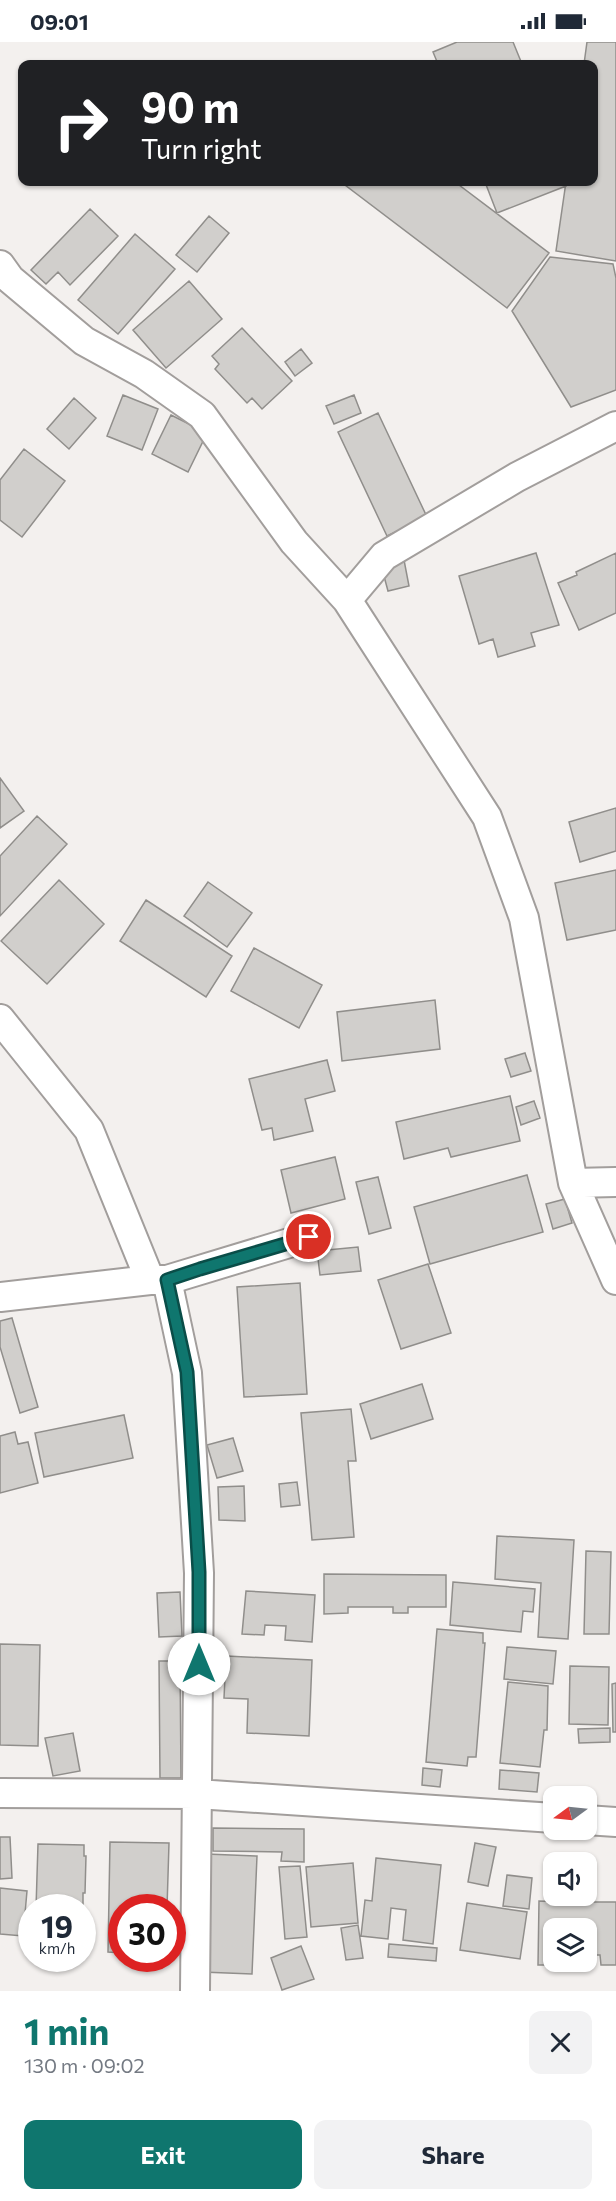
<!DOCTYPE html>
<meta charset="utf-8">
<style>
body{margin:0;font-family:Commissioner,sans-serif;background:#f2f2f3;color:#1f2937;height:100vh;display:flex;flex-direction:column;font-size:22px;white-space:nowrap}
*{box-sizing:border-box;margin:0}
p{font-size:20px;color:#747a83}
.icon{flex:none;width:33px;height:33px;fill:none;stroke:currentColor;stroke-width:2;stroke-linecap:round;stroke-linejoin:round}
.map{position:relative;height:1949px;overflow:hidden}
.details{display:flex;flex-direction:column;background:#fff;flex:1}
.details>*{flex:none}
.top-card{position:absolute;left:18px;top:18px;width:580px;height:126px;border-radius:12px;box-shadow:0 2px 4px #0004;background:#202124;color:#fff;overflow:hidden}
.needle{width:39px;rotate:255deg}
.controls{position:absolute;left:543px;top:1744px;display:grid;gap:12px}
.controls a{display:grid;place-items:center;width:54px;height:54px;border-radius:12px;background:#fff;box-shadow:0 2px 4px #0004;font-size:30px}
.speed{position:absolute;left:18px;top:1852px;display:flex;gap:12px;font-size:30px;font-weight:700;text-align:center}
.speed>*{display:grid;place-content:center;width:78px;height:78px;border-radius:50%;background:#fff;box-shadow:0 2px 4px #0004;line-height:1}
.speed small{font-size:15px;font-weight:400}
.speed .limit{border:9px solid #d22;background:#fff;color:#111}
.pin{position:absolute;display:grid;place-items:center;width:51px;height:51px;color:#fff;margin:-26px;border:3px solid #fff;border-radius:50%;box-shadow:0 2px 6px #0007}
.me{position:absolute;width:66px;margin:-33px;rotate:0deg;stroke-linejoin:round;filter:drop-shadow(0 0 4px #0008)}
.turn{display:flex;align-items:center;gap:21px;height:126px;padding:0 24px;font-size:27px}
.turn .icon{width:78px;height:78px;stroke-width:2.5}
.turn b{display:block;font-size:42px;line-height:51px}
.round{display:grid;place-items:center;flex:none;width:63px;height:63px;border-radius:12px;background:#f2f2f3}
.summary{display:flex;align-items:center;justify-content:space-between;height:102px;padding:0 24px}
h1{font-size:36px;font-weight:700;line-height:45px;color:#0f766e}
.button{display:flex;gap:12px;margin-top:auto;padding:12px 24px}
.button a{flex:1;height:69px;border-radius:12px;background:#0f766e;color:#fff;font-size:24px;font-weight:700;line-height:69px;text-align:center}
.button a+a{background:#f2f2f3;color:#1f2937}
.status{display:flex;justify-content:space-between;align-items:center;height:42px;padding:0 30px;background:#fff;direction:ltr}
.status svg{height:16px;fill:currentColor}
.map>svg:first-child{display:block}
.building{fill:#d1cfcc;stroke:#908e8b;stroke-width:1.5}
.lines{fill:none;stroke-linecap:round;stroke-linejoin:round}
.minor-casing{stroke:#a29e9c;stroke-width:32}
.minor{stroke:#fff;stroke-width:28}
.route-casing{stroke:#0a4d48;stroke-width:15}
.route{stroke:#0f766e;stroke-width:10}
</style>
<div class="status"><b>09:01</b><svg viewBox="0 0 49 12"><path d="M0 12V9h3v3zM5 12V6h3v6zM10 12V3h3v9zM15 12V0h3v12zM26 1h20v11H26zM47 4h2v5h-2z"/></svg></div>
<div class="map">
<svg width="616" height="1949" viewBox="0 0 616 1949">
<rect width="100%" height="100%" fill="#f3f0ee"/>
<path class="building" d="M 457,0 L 513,0 L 522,22 L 438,22 L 433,10 Z
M 587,0 L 616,0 L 616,219 L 556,209 L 566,140 L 594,140 L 594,22 L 584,22 Z
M 341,140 L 455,140 L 549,211 L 507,266 Z
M 485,140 L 564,140 L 566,144 L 497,171 Z
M 90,167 L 118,194 L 70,243 L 58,230 L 46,242 L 31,228 Z
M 209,174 L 229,191 L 197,230 L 176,213 Z
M 135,192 L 175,227 L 118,292 L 78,258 Z
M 550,215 L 613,222 L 616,236 L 616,348 L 571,365 L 512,269 Z
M 189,239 L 222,277 L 166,326 L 133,288 Z
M 242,286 L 292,339 L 262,367 L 252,356 L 247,361 L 215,327 L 219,322 L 212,314 Z
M 301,307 L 312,321 L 295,334 L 285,320 Z
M 123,353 L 158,367 L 142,408 L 107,394 Z
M 354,353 L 361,371 L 334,382 L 326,364 Z
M 74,356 L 96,376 L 69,407 L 47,387 Z
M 378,371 L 427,475 L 387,494 L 338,390 Z
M 171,373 L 207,391 L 188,430 L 152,412 Z
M 24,407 L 65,439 L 22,495 L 0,478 L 0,438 Z
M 536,511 L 559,583 L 531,591 L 535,604 L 498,615 L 493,597 L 479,602 L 459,534 Z
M 616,511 L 616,571 L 579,588 L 558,541 L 577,533 L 576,530 Z
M 404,518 L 409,544 L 388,549 L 381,523 Z
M 0,736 L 24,769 L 0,786 Z
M 616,766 L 616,809 L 580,820 L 569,780 Z
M 37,774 L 67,802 L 0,874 L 0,814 Z
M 616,828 L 616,888 L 567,898 L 555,841 Z
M 59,838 L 104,882 L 47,942 L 1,899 Z
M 208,840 L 252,871 L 227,905 L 184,874 Z
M 146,858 L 232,914 L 206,955 L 120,899 Z
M 254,906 L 322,943 L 299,986 L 231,949 Z
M 435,958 L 440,1007 L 342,1019 L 337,970 Z
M 525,1011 L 531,1029 L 511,1035 L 505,1017 Z
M 327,1018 L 335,1049 L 305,1057 L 313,1089 L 274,1098 L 272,1086 L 262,1088 L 249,1037 Z
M 510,1054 L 520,1099 L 451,1115 L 448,1106 L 404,1117 L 396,1080 Z
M 534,1059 L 540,1076 L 521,1083 L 516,1065 Z
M 335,1115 L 345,1157 L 291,1171 L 281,1128 Z
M 527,1133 L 543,1190 L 430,1222 L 414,1165 Z
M 378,1135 L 391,1186 L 369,1192 L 356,1140 Z
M 565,1157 L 572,1181 L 553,1187 L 546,1162 Z
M 358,1205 L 361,1229 L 320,1233 L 317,1209 Z
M 428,1222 L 451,1291 L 401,1307 L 378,1238 Z
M 300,1241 L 307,1352 L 244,1355 L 237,1245 Z
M 12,1276 L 38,1365 L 20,1371 L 0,1305 L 0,1279 Z
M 422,1342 L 433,1377 L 371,1397 L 360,1362 Z
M 351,1367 L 356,1419 L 348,1419 L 354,1495 L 312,1498 L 301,1371 Z
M 124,1373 L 133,1416 L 44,1435 L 35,1391 Z
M 15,1390 L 18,1402 L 28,1400 L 38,1441 L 0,1451 L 0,1394 Z
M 233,1396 L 243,1429 L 217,1436 L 207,1403 Z
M 297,1440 L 300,1463 L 281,1465 L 279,1442 Z
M 244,1444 L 245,1479 L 219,1478 L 218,1445 Z
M 497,1494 L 574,1498 L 568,1597 L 538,1595 L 541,1541 L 495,1537 Z
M 586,1509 L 611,1510 L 609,1592 L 584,1592 Z
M 324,1532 L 446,1533 L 446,1565 L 408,1565 L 408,1571 L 393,1571 L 393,1565 L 348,1565 L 348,1571 L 324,1572 Z
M 453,1540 L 535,1547 L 533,1570 L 523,1569 L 521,1590 L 450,1583 Z
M 246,1549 L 315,1553 L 312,1600 L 285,1598 L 286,1584 L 265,1583 L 264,1593 L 242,1592 Z
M 180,1550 L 182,1594 L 159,1595 L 157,1551 Z
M 437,1587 L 483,1591 L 483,1601 L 485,1601 L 476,1715 L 468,1715 L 467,1724 L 426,1720 Z
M 0,1602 L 40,1603 L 38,1704 L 0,1703 Z
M 507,1605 L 556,1609 L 553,1642 L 504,1637 Z
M 226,1614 L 312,1618 L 309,1694 L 247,1691 L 248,1657 L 224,1656 Z
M 159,1619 L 180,1619 L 181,1736 L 160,1736 Z
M 570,1624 L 609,1625 L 608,1683 L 569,1682 Z
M 508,1640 L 548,1644 L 547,1688 L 544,1688 L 540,1725 L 500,1721 Z
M 616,1641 L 616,1690 L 613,1690 L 612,1642 Z
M 610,1686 L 610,1700 L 579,1701 L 578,1687 Z
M 73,1691 L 80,1729 L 53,1734 L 45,1696 Z
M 423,1726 L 442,1728 L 440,1745 L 422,1743 Z
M 500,1728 L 539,1731 L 537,1750 L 499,1747 Z
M 213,1786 L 304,1787 L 304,1820 L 281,1819 L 282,1810 L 213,1809 Z
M 0,1795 L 10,1795 L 12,1836 L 0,1837 Z
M 110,1800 L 169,1801 L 167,1866 L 122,1866 L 122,1911 L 108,1910 Z
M 475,1801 L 496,1805 L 488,1844 L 468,1840 Z
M 38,1802 L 84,1803 L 84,1814 L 86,1814 L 85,1851 L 83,1851 L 83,1867 L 36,1866 Z
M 206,1812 L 257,1814 L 252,1932 L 202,1930 Z
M 376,1816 L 441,1823 L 433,1902 L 403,1898 L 406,1868 L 391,1866 L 388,1897 L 361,1894 L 365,1858 L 372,1859 Z
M 353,1821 L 358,1881 L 311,1885 L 306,1825 Z
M 300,1824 L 307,1895 L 285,1897 L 279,1825 Z
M 507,1833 L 532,1836 L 529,1867 L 503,1864 Z
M 586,1845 L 592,1845 L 592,1860 L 616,1860 L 616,1923 L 601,1923 L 600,1913 L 586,1913 L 586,1887 L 554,1887 L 554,1920 L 557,1920 L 557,1923 L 538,1923 L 539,1859 L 568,1860 L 568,1854 L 586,1854 Z
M 0,1846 L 27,1849 L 23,1894 L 0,1892 Z
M 467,1861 L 527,1870 L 520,1917 L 460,1908 Z
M 358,1883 L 363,1916 L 346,1918 L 341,1886 Z
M 389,1902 L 437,1906 L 436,1919 L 388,1915 Z
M 301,1904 L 314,1937 L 282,1948 L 271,1916 Z"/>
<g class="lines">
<g class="minor-casing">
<path id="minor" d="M 0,223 L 10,237 L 84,299 L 144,332 L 202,373 L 294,500 L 347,558 L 487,775 L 524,876 L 573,1141 L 616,1238
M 347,558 L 384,514 L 517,435 L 616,384
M 0,977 L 89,1088 L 150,1238 L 167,1238 L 187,1331 L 199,1531 L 195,1949
M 573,1141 L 616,1140
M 167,1238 L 309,1195
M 0,1255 L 150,1238
M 0,1751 L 197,1752 L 554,1776
M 586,1778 L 616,1780"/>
</g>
<use href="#minor" class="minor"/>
</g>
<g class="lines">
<g class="route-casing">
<path id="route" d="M 199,1622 L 199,1530 L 187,1330 L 167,1238 L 200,1227 L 309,1195"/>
</g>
<use href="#route" class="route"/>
</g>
</svg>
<div class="controls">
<a><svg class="needle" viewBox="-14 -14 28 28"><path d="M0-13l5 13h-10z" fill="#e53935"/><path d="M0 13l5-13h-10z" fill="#747a83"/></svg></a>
<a><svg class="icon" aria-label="sound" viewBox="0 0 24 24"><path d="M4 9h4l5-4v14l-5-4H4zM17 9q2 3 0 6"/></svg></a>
<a><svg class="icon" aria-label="layers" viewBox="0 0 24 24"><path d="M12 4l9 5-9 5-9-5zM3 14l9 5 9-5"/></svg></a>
</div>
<div class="speed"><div>19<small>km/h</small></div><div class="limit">30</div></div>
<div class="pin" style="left:309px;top:1195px;background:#d93025"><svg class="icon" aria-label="arrive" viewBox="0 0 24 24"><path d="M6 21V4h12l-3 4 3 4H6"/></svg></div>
<svg class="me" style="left:199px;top:1622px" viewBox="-20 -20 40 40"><circle r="19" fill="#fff"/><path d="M0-13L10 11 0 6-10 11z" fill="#0f766e"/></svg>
<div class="top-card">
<div class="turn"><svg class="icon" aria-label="right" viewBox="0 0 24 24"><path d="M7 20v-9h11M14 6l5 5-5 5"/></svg><div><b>90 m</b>Turn right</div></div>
</div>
</div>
<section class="details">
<div class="summary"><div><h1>1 min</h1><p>130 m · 09:02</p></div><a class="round"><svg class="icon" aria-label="close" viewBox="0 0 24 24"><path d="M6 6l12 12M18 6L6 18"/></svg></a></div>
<div class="button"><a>Exit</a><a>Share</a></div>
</section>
